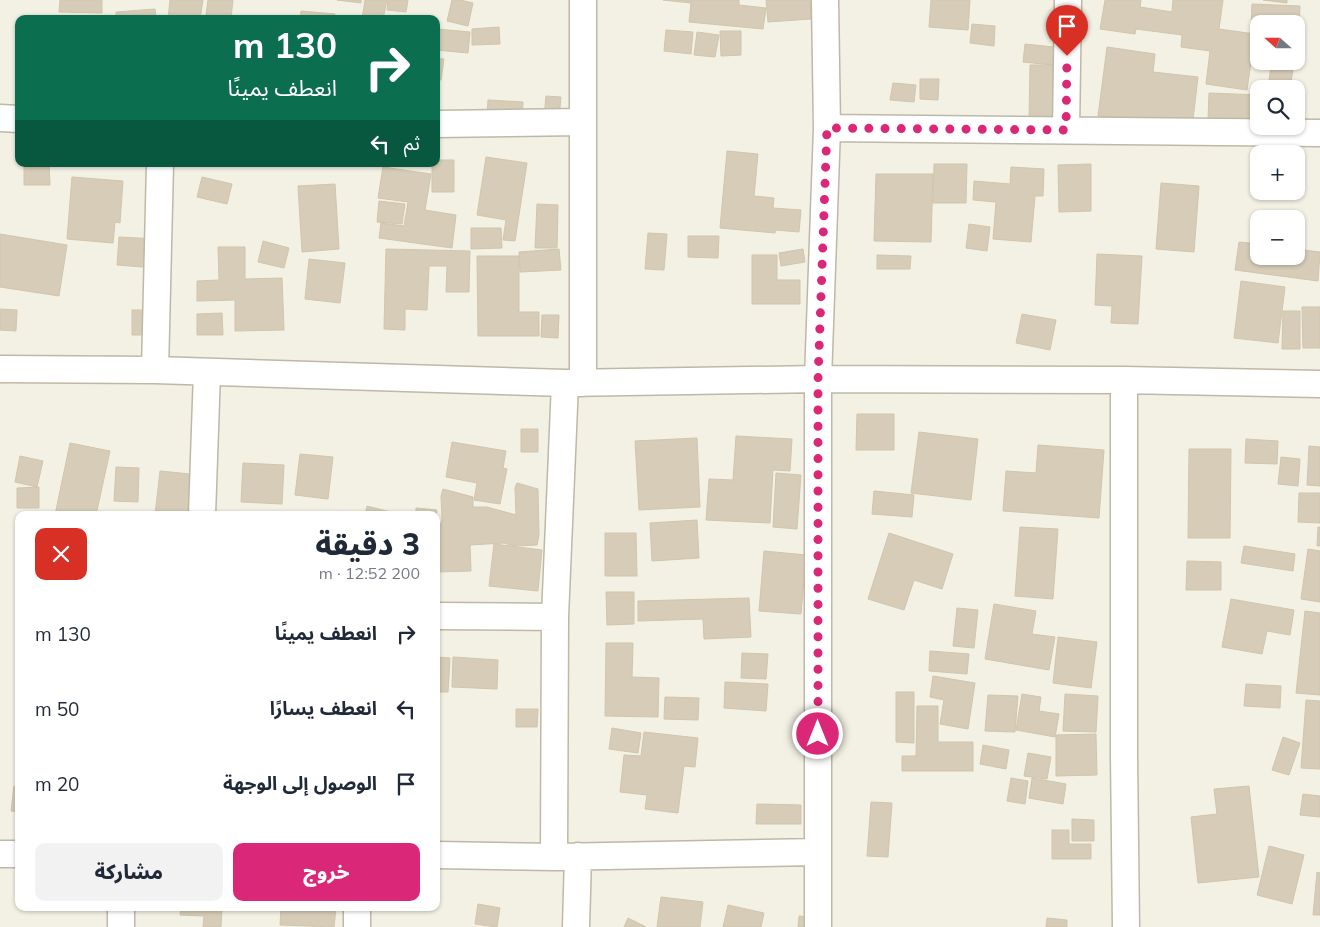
<!DOCTYPE html>
<html lang="ar">
<meta charset="utf-8">
<style>
body{margin:0;font-family:Mulish,"Noto Sans Arabic",sans-serif;background:#f2f2f3;color:#1f2937;direction:rtl;height:100vh;display:flex;flex-direction:column;font-size:19px;white-space:nowrap}
*{box-sizing:border-box;margin:0}
p{font-size:16px;color:#747a83}
.icon{flex:none;width:28px;height:28px;fill:none;stroke:currentColor;stroke-width:2;stroke-linecap:round;stroke-linejoin:round}
.map{position:relative;flex:1;overflow:hidden;direction:ltr}
.details{position:absolute;left:15px;top:511px;width:425px;height:400px;display:flex;flex-direction:column;background:#fff;border-radius:10px;box-shadow:0 1px 4px #0004;direction:rtl}
.details>*{flex:none}
.hud{position:absolute;left:15px;top:15px;width:425px;height:152px;border-radius:10px;box-shadow:0 1px 4px #0004;direction:rtl;background:#0b6e4f;color:#fff;overflow:hidden}
.needle{width:32px;rotate:291deg}
.controls{position:absolute;left:1250px;top:15px;display:grid;gap:10px}
.controls a{display:grid;place-items:center;width:55px;height:55px;border-radius:10px;background:#fff;box-shadow:0 1px 4px #0004;font-size:25px}
.pin{position:absolute;display:grid;place-items:center;width:42px;height:42px;color:#fff;margin:-51px -21px;border-radius:50% 50% 50% 0;rotate:-45deg;box-shadow:0 0 5px #0007}
.pin .icon{rotate:45deg}
.me{position:absolute;width:55px;margin:-28px;rotate:0deg;stroke-linejoin:round;filter:drop-shadow(0 0 4px #0008)}
.turn{display:flex;align-items:center;gap:18px;height:105px;padding:0 20px;font-size:22px}
.turn .icon{width:65px;height:65px;stroke-width:2.5}
.turn b{display:block;font-size:35px;line-height:42px}
.then{display:flex;align-items:center;height:48px;padding:0 20px;background:#0003;gap:10px;font-size:19px}
.round{display:grid;place-items:center;flex:none;width:52px;height:52px;border-radius:10px;background:#f2f2f3}
.head{display:flex;align-items:center;justify-content:space-between;height:85px;padding:0 20px}
h1{font-size:30px;font-weight:800;line-height:38px}
.button{display:flex;gap:10px;margin-top:auto;padding:10px 20px}
.button a{flex:1;height:58px;border-radius:10px;background:#db2777;color:#fff;font-size:20px;font-weight:800;line-height:58px;text-align:center}
.button a+a{background:#f2f2f3;color:#1f2937}
ul{padding:0;list-style:none}
li{display:flex;align-items:center;gap:15px;height:75px;padding:0 20px}
li div{flex:1}
li b{display:block;font-size:19px}
li em{font-style:normal}
.map>svg:first-child{display:block}
.building{fill:#d6ccb8;stroke:#d1c5ab}
.lines{fill:none;stroke-linecap:round;stroke-linejoin:round}
.minor-casing{stroke:#bfb8a6;stroke-width:29}
.minor{stroke:#fff;stroke-width:26}
.route{stroke:#db2777;stroke-width:9;stroke-dasharray:0 16.2}
</style>
<div class="map">
<svg width="1320" height="927" viewBox="0 0 1320 927">
<rect width="100%" height="100%" fill="#f3f0e4"/>
<path class="building" d="M 60,0 L 102,0 L 102,13 L 59,12 Z
M 170,0 L 203,0 L 200,19 L 168,19 Z
M 208,0 L 233,0 L 231,18 L 206,15 Z
M 337,0 L 361,0 L 361,3 Z
M 365,0 L 387,0 L 383,19 L 362,19 Z
M 388,0 L 408,0 L 406,12 L 387,10 Z
M 452,0 L 460,0 L 473,3 L 468,26 L 447,21 Z
M 663,0 L 739,0 L 739,5 L 766,8 L 763,29 L 689,22 L 691,3 Z
M 766,0 L 810,0 L 811,19 L 768,22 Z
M 931,0 L 970,0 L 968,30 L 929,27 Z
M 1105,0 L 1141,0 L 1140,7 L 1172,12 L 1173,0 L 1223,0 L 1219,29 L 1255,34 L 1247,90 L 1206,84 L 1210,51 L 1181,47 L 1182,35 L 1136,29 L 1135,34 L 1100,29 Z
M 1263,0 L 1287,0 L 1287,3 Z
M 1252,4 L 1300,6 L 1299,32 L 1296,32 L 1296,24 L 1259,24 L 1259,31 L 1251,30 Z
M 155,9 L 156,19 L 116,19 L 116,12 Z
M 301,11 L 335,14 L 335,19 L 300,19 Z
M 341,16 L 357,19 L 341,19 Z
M 972,24 L 995,26 L 994,46 L 970,43 Z
M 499,27 L 500,44 L 472,45 L 472,29 Z
M 437,29 L 470,32 L 468,53 L 436,50 Z
M 666,30 L 693,32 L 691,54 L 664,51 Z
M 720,31 L 741,31 L 741,55 L 721,56 Z
M 697,32 L 719,35 L 715,57 L 694,55 Z
M 1025,44 L 1054,47 L 1053,65 L 1023,62 Z
M 1107,47 L 1155,54 L 1153,72 L 1198,77 L 1192,128 L 1098,116 Z
M 436,58 L 444,59 L 441,80 L 436,80 Z
M 1272,61 L 1294,61 L 1291,83 L 1269,80 Z
M 1030,65 L 1057,65 L 1056,121 L 1029,120 Z
M 920,79 L 939,79 L 938,100 L 920,99 Z
M 893,83 L 916,85 L 914,102 L 890,100 Z
M 1209,93 L 1259,95 L 1259,122 L 1208,120 Z
M 546,96 L 561,97 L 559,118 L 544,117 Z
M 488,100 L 523,102 L 522,120 L 487,118 Z
M 727,151 L 758,154 L 754,196 L 774,198 L 773,208 L 801,210 L 799,232 L 776,230 L 775,233 L 720,228 Z
M 486,157 L 527,163 L 515,241 L 503,240 L 506,220 L 477,215 Z
M 436,160 L 454,160 L 454,192 L 432,192 L 432,164 L 436,164 Z
M 24,164 L 49,164 L 50,185 L 24,185 Z
M 934,164 L 967,164 L 966,203 L 933,203 Z
M 1091,164 L 1091,211 L 1059,212 L 1058,165 Z
M 383,167 L 431,174 L 425,210 L 456,215 L 452,248 L 379,238 L 381,223 L 404,226 L 408,202 L 378,198 Z
M 1011,167 L 1044,169 L 1043,196 L 1035,196 L 1031,242 L 993,239 L 996,202 L 973,200 L 974,181 L 1010,184 Z
M 876,174 L 933,174 L 931,242 L 874,241 Z
M 72,177 L 123,181 L 120,223 L 115,222 L 113,243 L 67,239 Z
M 202,177 L 232,184 L 227,204 L 197,197 Z
M 1161,183 L 1199,186 L 1194,252 L 1156,249 Z
M 335,184 L 339,249 L 302,252 L 298,186 Z
M 379,201 L 405,204 L 402,224 L 377,222 Z
M 537,204 L 558,205 L 557,248 L 535,248 Z
M 969,224 L 990,227 L 987,251 L 966,248 Z
M 471,228 L 501,228 L 502,248 L 471,249 Z
M 648,233 L 667,234 L 664,270 L 645,269 Z
M 0,234 L 67,245 L 59,296 L 0,287 Z
M 688,236 L 719,236 L 718,258 L 688,257 Z
M 119,237 L 157,239 L 155,268 L 117,265 Z
M 263,241 L 289,248 L 284,268 L 258,262 Z
M 1239,242 L 1259,244 L 1259,256 L 1296,256 L 1296,249 L 1320,252 L 1318,281 L 1235,270 Z
M 218,247 L 245,247 L 245,279 L 282,278 L 284,330 L 235,331 L 235,300 L 197,301 L 197,281 L 219,280 Z
M 386,249 L 470,251 L 469,292 L 446,292 L 447,266 L 429,266 L 427,310 L 405,309 L 405,330 L 384,329 Z
M 559,249 L 561,270 L 520,272 L 519,252 Z
M 803,249 L 805,262 L 781,266 L 779,253 Z
M 1097,254 L 1142,256 L 1138,324 L 1111,323 L 1112,306 L 1095,305 Z
M 752,255 L 777,255 L 777,280 L 800,280 L 800,304 L 752,304 Z
M 877,255 L 911,256 L 910,269 L 877,269 Z
M 477,256 L 519,256 L 519,312 L 539,312 L 539,336 L 478,336 Z
M 309,259 L 345,263 L 340,303 L 305,299 Z
M 1241,281 L 1285,287 L 1278,343 L 1234,338 Z
M 1302,307 L 1320,307 L 1320,348 L 1303,348 Z
M 0,309 L 17,310 L 16,331 L 0,330 Z
M 132,310 L 151,310 L 152,335 L 132,335 Z
M 1283,311 L 1300,311 L 1300,349 L 1282,349 Z
M 222,313 L 223,335 L 197,335 L 197,314 Z
M 1022,314 L 1056,320 L 1050,350 L 1016,343 Z
M 542,315 L 559,315 L 558,338 L 541,337 Z
M 857,414 L 894,414 L 894,450 L 856,450 Z
M 521,429 L 538,429 L 538,452 L 521,452 Z
M 919,432 L 978,439 L 971,500 L 911,493 Z
M 736,436 L 792,439 L 790,471 L 773,470 L 770,523 L 706,520 L 709,479 L 733,480 Z
M 697,438 L 700,507 L 639,510 L 635,441 Z
M 1246,439 L 1278,441 L 1277,464 L 1245,463 Z
M 452,442 L 506,451 L 503,468 L 507,469 L 500,504 L 474,500 L 477,483 L 446,477 Z
M 70,443 L 110,451 L 96,515 L 55,515 Z
M 1038,445 L 1104,450 L 1099,518 L 1003,511 L 1006,471 L 1036,473 Z
M 1309,446 L 1320,447 L 1320,486 L 1307,485 Z
M 1189,449 L 1231,449 L 1230,538 L 1188,538 Z
M 300,454 L 333,457 L 328,499 L 295,495 Z
M 20,456 L 43,461 L 37,487 L 15,482 Z
M 1281,457 L 1300,459 L 1298,486 L 1278,484 Z
M 243,463 L 284,465 L 282,504 L 241,502 Z
M 116,467 L 139,468 L 138,502 L 114,501 Z
M 160,471 L 200,475 L 195,515 L 155,515 Z
M 776,473 L 801,475 L 797,529 L 773,527 Z
M 517,483 L 538,489 L 539,535 L 537,545 L 514,546 L 504,543 L 470,545 L 471,571 L 436,572 L 437,535 L 442,520 L 441,496 L 443,489 L 473,497 L 473,507 L 487,507 L 516,515 L 515,488 Z
M 39,487 L 39,508 L 17,508 L 17,488 Z
M 874,491 L 914,495 L 912,517 L 872,514 Z
M 1299,493 L 1320,493 L 1320,523 L 1298,522 Z
M 367,506 L 402,515 L 365,515 Z
M 416,508 L 437,510 L 436,520 L 436,515 L 416,515 Z
M 697,520 L 699,558 L 652,561 L 650,523 Z
M 1020,527 L 1058,529 L 1053,599 L 1015,596 Z
M 1318,527 L 1320,527 L 1320,546 L 1317,546 Z
M 605,533 L 636,533 L 637,576 L 605,576 Z
M 889,533 L 953,554 L 942,589 L 914,580 L 904,610 L 868,599 Z
M 494,544 L 542,550 L 538,591 L 489,586 Z
M 1244,546 L 1295,554 L 1293,571 L 1241,563 Z
M 1308,549 L 1320,551 L 1320,602 L 1301,599 Z
M 764,551 L 806,555 L 801,614 L 759,611 Z
M 1187,561 L 1221,562 L 1221,590 L 1186,590 Z
M 606,592 L 634,592 L 634,624 L 607,625 Z
M 749,598 L 751,637 L 704,639 L 703,619 L 638,621 L 638,601 Z
M 1231,599 L 1294,610 L 1290,635 L 1267,631 L 1262,654 L 1222,647 Z
M 994,604 L 1036,611 L 1032,634 L 1055,637 L 1049,670 L 985,659 Z
M 957,608 L 978,610 L 974,648 L 953,646 Z
M 1305,611 L 1320,613 L 1320,695 L 1296,693 Z
M 1058,637 L 1097,642 L 1091,688 L 1053,683 Z
M 606,643 L 633,643 L 632,677 L 659,678 L 658,717 L 605,716 Z
M 930,651 L 969,654 L 967,674 L 929,671 Z
M 742,653 L 768,654 L 766,679 L 741,678 Z
M 437,657 L 450,658 L 448,692 L 436,692 Z
M 453,657 L 498,660 L 497,689 L 452,687 Z
M 933,676 L 975,683 L 968,729 L 940,724 L 944,700 L 930,697 Z
M 725,682 L 768,684 L 766,711 L 724,708 Z
M 1246,684 L 1281,686 L 1280,708 L 1244,706 Z
M 896,692 L 914,692 L 914,743 L 896,742 Z
M 1022,694 L 1041,697 L 1039,711 L 1059,714 L 1055,737 L 1016,730 Z
M 1065,694 L 1098,696 L 1096,732 L 1063,731 Z
M 988,695 L 1018,696 L 1015,732 L 985,731 Z
M 665,697 L 699,698 L 698,720 L 664,719 Z
M 1306,700 L 1320,701 L 1320,769 L 1301,768 Z
M 917,706 L 938,706 L 938,742 L 973,742 L 973,771 L 902,771 L 902,756 L 916,756 Z
M 516,709 L 538,709 L 537,727 L 516,727 Z
M 612,728 L 641,733 L 638,753 L 609,749 Z
M 644,732 L 698,738 L 695,767 L 684,766 L 678,813 L 645,809 L 647,795 L 620,792 L 624,755 L 641,756 Z
M 1096,734 L 1097,775 L 1056,776 L 1056,735 Z
M 1283,737 L 1300,743 L 1289,775 L 1272,770 Z
M 983,745 L 1009,750 L 1006,769 L 980,764 Z
M 1028,753 L 1051,757 L 1047,779 L 1024,776 Z
M 1011,778 L 1028,781 L 1025,804 L 1007,801 Z
M 1032,778 L 1066,784 L 1063,804 L 1029,798 Z
M 14,786 L 19,787 L 19,812 L 11,811 Z
M 1249,786 L 1259,877 L 1198,883 L 1191,817 L 1217,814 L 1214,789 Z
M 1303,794 L 1320,796 L 1320,817 L 1300,815 Z
M 871,802 L 892,803 L 888,857 L 867,856 Z
M 757,804 L 801,805 L 801,824 L 756,824 Z
M 1072,819 L 1094,820 L 1094,841 L 1072,841 Z
M 1052,830 L 1069,830 L 1069,844 L 1091,844 L 1091,859 L 1052,859 Z
M 1269,846 L 1304,855 L 1292,904 L 1257,895 Z
M 1317,872 L 1320,873 L 1320,915 L 1313,915 Z
M 661,897 L 703,902 L 700,927 L 657,927 Z
M 478,904 L 500,908 L 497,927 L 475,924 Z
M 728,905 L 764,913 L 761,927 L 723,927 Z
M 181,908 L 222,908 L 221,927 L 203,927 L 204,916 L 180,915 Z
M 281,908 L 336,908 L 334,927 L 280,925 Z
M 799,916 L 817,918 L 817,927 L 798,927 Z
M 628,918 L 646,927 L 624,927 Z
M 1047,918 L 1067,920 L 1067,927 L 1046,927 Z"/>
<g class="lines">
<g class="minor-casing">
<path id="minor" d="M 583,0 L 583,383
M 0,118 L 19,119
M 436,124 L 582,122
M 827,128 L 1320,133
M 1066,130 L 1068,0
M 0,369 L 155,370 L 565,383 L 818,379 L 1124,380 L 1320,384
M 155,370 L 160,164
M 1124,380 L 1124,755 L 1126,927
M 202,515 L 207,372
M 436,616 L 555,617
M 0,854 L 19,854
M 436,855 L 554,857 L 818,852
M 554,857 L 555,617 L 565,383
M 121,927 L 121,908
M 357,927 L 357,908
M 576,927 L 578,856
M 818,927 L 818,379 L 827,128 L 825,0"/>
</g>
<use href="#minor" class="minor"/>
</g>
<g class="lines">
<path class="route" d="M 818,734 L 818,380 L 827,128 L 1066,130 L 1067,56"/>
</g>
</svg>
<div class="controls">
<a><svg class="needle" viewBox="-14 -14 28 28"><path d="M0-13l5 13h-10z" fill="#e53935"/><path d="M0 13l5-13h-10z" fill="#747a83"/></svg></a>
<a><svg class="icon" aria-label="search" viewBox="0 0 24 24"><circle cx="10" cy="10" r="6"/><path d="M15 15l6 6"/></svg></a>
<a>+</a>
<a>−</a>
</div>
<div class="pin" style="left:1067px;top:56px;background:#d93025"><svg class="icon" aria-label="arrive" viewBox="0 0 24 24"><path d="M6 21V4h12l-3 4 3 4H6"/></svg></div>
<svg class="me" style="left:818px;top:734px" viewBox="-20 -20 40 40"><circle r="17" fill="#db2777" stroke="#fff" stroke-width="3"/><path d="M0-11L8 9 0 5-8 9z" fill="#fff"/></svg>
<div class="hud">
<div class="turn"><svg class="icon" aria-label="right" viewBox="0 0 24 24"><path d="M7 20v-9h11M14 6l5 5-5 5"/></svg><div><b>130 m</b>انعطف يمينًا</div></div>
<div class="then">ثم<svg class="icon" aria-label="left" viewBox="0 0 24 24"><path d="M17 20v-9H6M10 6l-5 5 5 5"/></svg></div>
</div>
<section class="details">
<div class="head"><div><h1>3 دقيقة</h1><p>200 m · 12:52</p></div><a class="round" style="background:#d93025;color:#fff"><svg class="icon" aria-label="close" viewBox="0 0 24 24"><path d="M6 6l12 12M18 6L6 18"/></svg></a></div>
<ul>
<li><svg class="icon" aria-label="right" viewBox="0 0 24 24"><path d="M7 20v-9h11M14 6l5 5-5 5"/></svg><div><b>انعطف يمينًا</b></div><em>130 m</em></li>
<li><svg class="icon" aria-label="left" viewBox="0 0 24 24"><path d="M17 20v-9H6M10 6l-5 5 5 5"/></svg><div><b>انعطف يسارًا</b></div><em>50 m</em></li>
<li><svg class="icon" aria-label="arrive" viewBox="0 0 24 24"><path d="M6 21V4h12l-3 4 3 4H6"/></svg><div><b>الوصول إلى الوجهة</b></div><em>20 m</em></li>
</ul>
<div class="button"><a>خروج</a><a>مشاركة</a></div>
</section>
</div>
